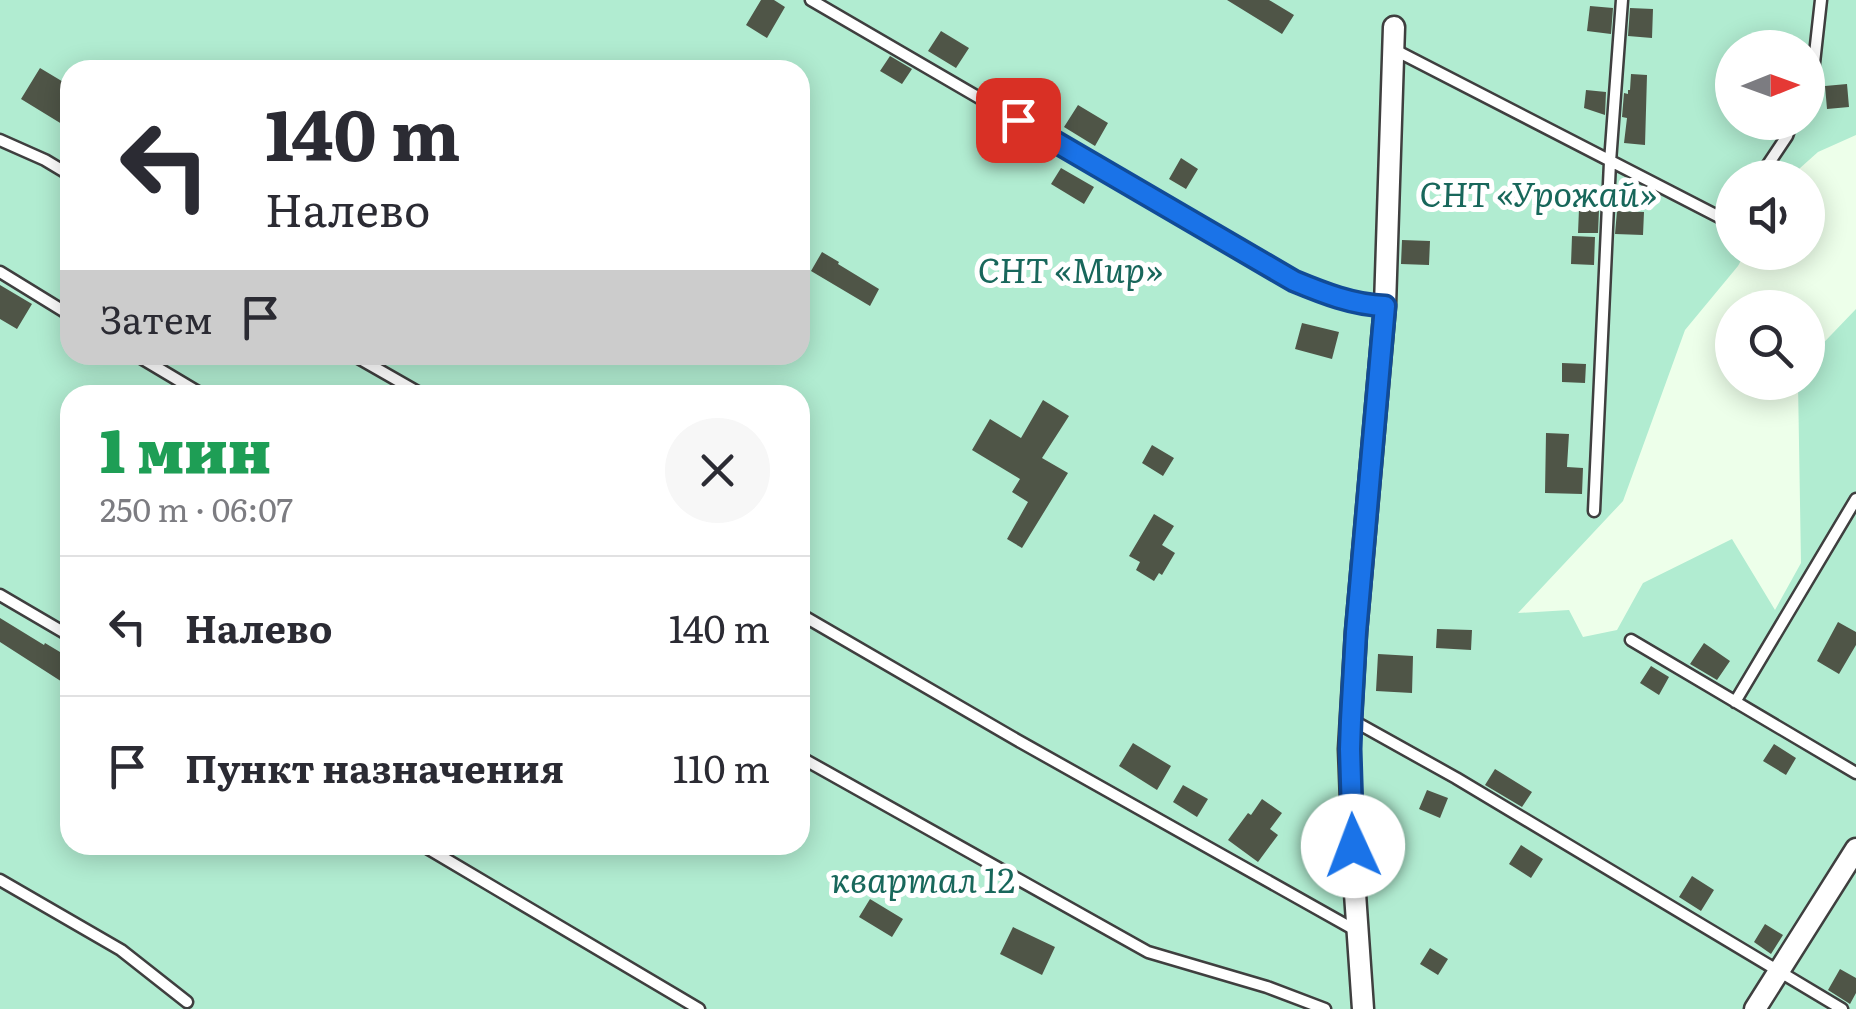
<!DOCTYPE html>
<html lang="ru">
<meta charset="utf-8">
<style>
body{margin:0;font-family:Literata,serif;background:#f7f7f7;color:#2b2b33;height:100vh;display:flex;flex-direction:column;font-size:38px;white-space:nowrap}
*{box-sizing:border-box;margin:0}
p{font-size:32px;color:#7c7c81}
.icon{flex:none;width:55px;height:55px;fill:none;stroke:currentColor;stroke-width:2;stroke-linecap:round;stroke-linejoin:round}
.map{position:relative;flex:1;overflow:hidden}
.panel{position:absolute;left:60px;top:385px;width:750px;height:470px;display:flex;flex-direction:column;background:#fff;border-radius:30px;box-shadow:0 5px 25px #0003}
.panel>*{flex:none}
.guide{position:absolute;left:60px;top:60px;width:750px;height:305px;border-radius:30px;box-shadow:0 5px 25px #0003;background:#fff;color:#2b2b33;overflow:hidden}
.needle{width:65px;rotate:89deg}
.tools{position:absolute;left:1715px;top:30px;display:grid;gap:20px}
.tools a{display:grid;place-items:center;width:110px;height:110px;border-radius:50%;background:#fff;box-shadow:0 5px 25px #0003;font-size:50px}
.pin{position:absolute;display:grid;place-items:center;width:85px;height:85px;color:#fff;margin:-42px;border-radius:20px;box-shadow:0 5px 15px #0006}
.me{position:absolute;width:110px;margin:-55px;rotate:358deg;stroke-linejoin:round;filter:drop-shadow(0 0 8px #0008)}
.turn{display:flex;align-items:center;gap:35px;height:210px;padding:0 40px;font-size:45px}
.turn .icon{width:130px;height:130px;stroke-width:2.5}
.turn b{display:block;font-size:70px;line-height:85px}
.then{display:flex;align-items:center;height:95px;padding:0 40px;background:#0003;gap:20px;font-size:38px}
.round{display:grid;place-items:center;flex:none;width:105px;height:105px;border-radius:52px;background:#f7f7f7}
.summary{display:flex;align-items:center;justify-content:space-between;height:170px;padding:0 40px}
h1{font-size:60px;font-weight:800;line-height:75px;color:#1e9e55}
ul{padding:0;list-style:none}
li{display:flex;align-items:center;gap:30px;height:140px;padding:0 40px;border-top:2px solid #e1e1e2}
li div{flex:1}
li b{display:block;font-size:38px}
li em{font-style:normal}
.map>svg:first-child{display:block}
.green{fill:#b1ecd1;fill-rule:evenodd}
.building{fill:#4f5547}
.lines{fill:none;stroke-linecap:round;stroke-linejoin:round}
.lane-casing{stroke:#3f3f3f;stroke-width:15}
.street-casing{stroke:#3f3f3f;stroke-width:25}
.lane{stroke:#fff;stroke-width:10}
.street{stroke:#fff;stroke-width:20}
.route-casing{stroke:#114b97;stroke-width:25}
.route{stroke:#1a73e8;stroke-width:18}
.labels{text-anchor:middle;stroke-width:10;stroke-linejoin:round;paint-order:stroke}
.park-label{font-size:35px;font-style:italic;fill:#18675b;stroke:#fff}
</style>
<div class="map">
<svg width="1856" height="1009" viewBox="0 0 1856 1009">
<rect width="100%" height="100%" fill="#edffea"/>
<path class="green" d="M 0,0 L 1856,0 L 1856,135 L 1818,152 L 1790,177 L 1732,178 L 1732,252 L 1745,253 L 1738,266 L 1685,330 L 1623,501 L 1518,613 L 1569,610 L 1583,637 L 1617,630 L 1643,583 L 1732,539 L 1775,610 L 1801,563 L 1798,383 L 1808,382 L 1808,359 L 1856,309 L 1856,1009 L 0,1009 ZM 1732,48 L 1808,48 L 1808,122 L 1732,122 ZM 70,70 L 800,70 L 800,355 L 70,355 ZM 70,395 L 800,395 L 800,845 L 70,845 Z"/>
<path class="building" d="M 761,0 L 774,0 L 785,7 L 767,38 L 746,25 Z
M 1227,0 L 1269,0 L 1294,15 L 1282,34 Z
M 1590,6 L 1613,8 L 1611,34 L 1587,31 Z
M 1630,8 L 1653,9 L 1652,38 L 1628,36 Z
M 941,31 L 969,48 L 956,68 L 928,51 Z
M 890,56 L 912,69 L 902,84 L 880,71 Z
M 40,68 L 70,86 L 70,129 L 21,99 Z
M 1631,74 L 1647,75 L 1645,145 L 1624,143 L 1627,118 L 1622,117 L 1624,93 L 1628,94 L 1628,90 L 1630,90 Z
M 1017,80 L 1034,90 L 1024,108 L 1006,97 Z
M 1847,84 L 1849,107 L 1827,109 L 1825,86 Z
M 1586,90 L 1606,92 L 1605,115 L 1584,108 Z
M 1078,105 L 1108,123 L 1095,146 L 1064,127 Z
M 1181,158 L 1198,169 L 1186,189 L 1169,179 Z
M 1061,168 L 1094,187 L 1084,204 L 1051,184 Z
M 1579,209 L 1599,210 L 1598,233 L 1578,233 Z
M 1617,211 L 1644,212 L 1643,235 L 1615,234 Z
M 1572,236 L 1595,237 L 1594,265 L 1571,264 Z
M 1402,240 L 1430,241 L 1429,265 L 1401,264 Z
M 822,252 L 839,262 L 838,264 L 879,289 L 870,306 L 811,271 Z
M 0,285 L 32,304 L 17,329 L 0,319 Z
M 1302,323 L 1339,332 L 1332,359 L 1295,349 Z
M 1562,363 L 1586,364 L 1585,383 L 1562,382 Z
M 1043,400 L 1069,416 L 1042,458 L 1068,473 L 1022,548 L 1007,539 L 1028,502 L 1012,492 L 1020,479 L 972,450 L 990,419 L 1021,438 Z
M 1546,433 L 1569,434 L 1567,467 L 1583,468 L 1582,494 L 1545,493 Z
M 1152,445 L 1174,458 L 1163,476 L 1142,463 Z
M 1154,514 L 1174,526 L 1162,545 L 1175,553 L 1162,575 L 1159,573 L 1154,581 L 1136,570 L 1140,562 L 1129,556 Z
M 0,618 L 44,645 L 45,643 L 70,658 L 70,687 L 0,642 Z
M 1838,622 L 1856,632 L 1856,645 L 1839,674 L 1817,661 Z
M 1437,629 L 1472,630 L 1471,650 L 1436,648 Z
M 1704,643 L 1730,661 L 1717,680 L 1690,664 Z
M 1378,654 L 1413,656 L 1412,693 L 1376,691 Z
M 1651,666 L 1669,677 L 1659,695 L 1640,683 Z
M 1133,743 L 1171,766 L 1157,790 L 1119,766 Z
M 1774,744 L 1796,758 L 1786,775 L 1763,761 Z
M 1495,769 L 1532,792 L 1522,807 L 1485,785 Z
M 1183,785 L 1208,799 L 1197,817 L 1173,802 Z
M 1427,790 L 1448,798 L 1440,818 L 1419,809 Z
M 1262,799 L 1282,813 L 1270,829 L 1278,835 L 1258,862 L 1228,840 L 1248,813 L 1251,815 Z
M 1521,845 L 1543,859 L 1531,878 L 1509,864 Z
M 1692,876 L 1714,890 L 1701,911 L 1679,897 Z
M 870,899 L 903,919 L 892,937 L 859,917 Z
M 1765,924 L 1783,935 L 1771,954 L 1754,942 Z
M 1013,927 L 1055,947 L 1042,975 L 1000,954 Z
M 1430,948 L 1448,959 L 1438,975 L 1420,964 Z
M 1840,969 L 1856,978 L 1856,993 L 1850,1004 L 1828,990 Z"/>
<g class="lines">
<g class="lane-casing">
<path id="lane" d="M 811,0 L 1294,281 C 1323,293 1353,305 1385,306
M 1393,49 L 1729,222 L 1732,217
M 1808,86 L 1813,72 L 1821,0
M 0,140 L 45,160 L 70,175
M 1759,178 L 1787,136 L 1792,122
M 0,272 L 70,315
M 136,355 L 203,395
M 353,355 L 423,395
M 1594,511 L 1610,162 L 1622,0
M 0,595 L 70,636
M 800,614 L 1017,740 L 1355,930
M 1631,640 L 1856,773
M 1735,702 L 1856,499
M 1352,720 L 1456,778 L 1842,1009
M 800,757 L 1148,952 L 1267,987 L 1325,1009
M 422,845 L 699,1009
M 0,880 L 121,950 L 187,1002"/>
</g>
<g class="street-casing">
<path id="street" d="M 1363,1009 L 1354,879 L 1349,749 L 1356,632 L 1385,306 L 1394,27
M 1755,1009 L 1856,849"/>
</g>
<use href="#lane" class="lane"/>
<use href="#street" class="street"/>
</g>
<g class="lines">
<g class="route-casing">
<path id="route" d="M 1018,120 L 1294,281 C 1323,293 1353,305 1385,306 L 1356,632 L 1351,720 L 1350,749 L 1353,846"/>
</g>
<use href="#route" class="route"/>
</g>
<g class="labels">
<g class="park-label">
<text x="1538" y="207">СНТ «Урожай»</text>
<text x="1070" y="283">СНТ «Мир»</text>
<text x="923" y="893">квартал 12</text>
</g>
</g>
</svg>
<div class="tools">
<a><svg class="needle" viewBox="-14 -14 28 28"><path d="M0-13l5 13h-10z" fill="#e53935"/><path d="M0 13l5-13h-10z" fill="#7c7c81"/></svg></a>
<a><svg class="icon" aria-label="sound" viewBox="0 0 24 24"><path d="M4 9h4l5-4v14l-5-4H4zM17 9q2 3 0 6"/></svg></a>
<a><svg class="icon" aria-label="search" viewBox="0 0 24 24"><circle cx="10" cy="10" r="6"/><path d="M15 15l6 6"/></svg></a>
</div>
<div class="pin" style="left:1018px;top:120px;background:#d93025"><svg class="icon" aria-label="arrive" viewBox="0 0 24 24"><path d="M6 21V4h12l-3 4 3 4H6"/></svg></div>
<svg class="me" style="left:1353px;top:846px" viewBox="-20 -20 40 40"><circle r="19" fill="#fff"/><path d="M0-13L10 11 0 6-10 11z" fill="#1a73e8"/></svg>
<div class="guide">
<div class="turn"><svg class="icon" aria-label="left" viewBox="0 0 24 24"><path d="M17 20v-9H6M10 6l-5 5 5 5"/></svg><div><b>140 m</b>Налево</div></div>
<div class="then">Затем<svg class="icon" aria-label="arrive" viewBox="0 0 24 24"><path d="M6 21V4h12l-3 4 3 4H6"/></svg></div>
</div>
<section class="panel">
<div class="summary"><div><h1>1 мин</h1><p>250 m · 06:07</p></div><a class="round"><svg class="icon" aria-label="close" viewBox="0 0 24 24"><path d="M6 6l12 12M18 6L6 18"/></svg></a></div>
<ul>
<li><svg class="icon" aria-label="left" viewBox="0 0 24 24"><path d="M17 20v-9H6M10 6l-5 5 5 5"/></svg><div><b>Налево</b></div><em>140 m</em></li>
<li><svg class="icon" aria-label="arrive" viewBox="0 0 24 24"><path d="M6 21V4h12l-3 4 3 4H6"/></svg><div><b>Пункт назначения</b></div><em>110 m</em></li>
</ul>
</section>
</div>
